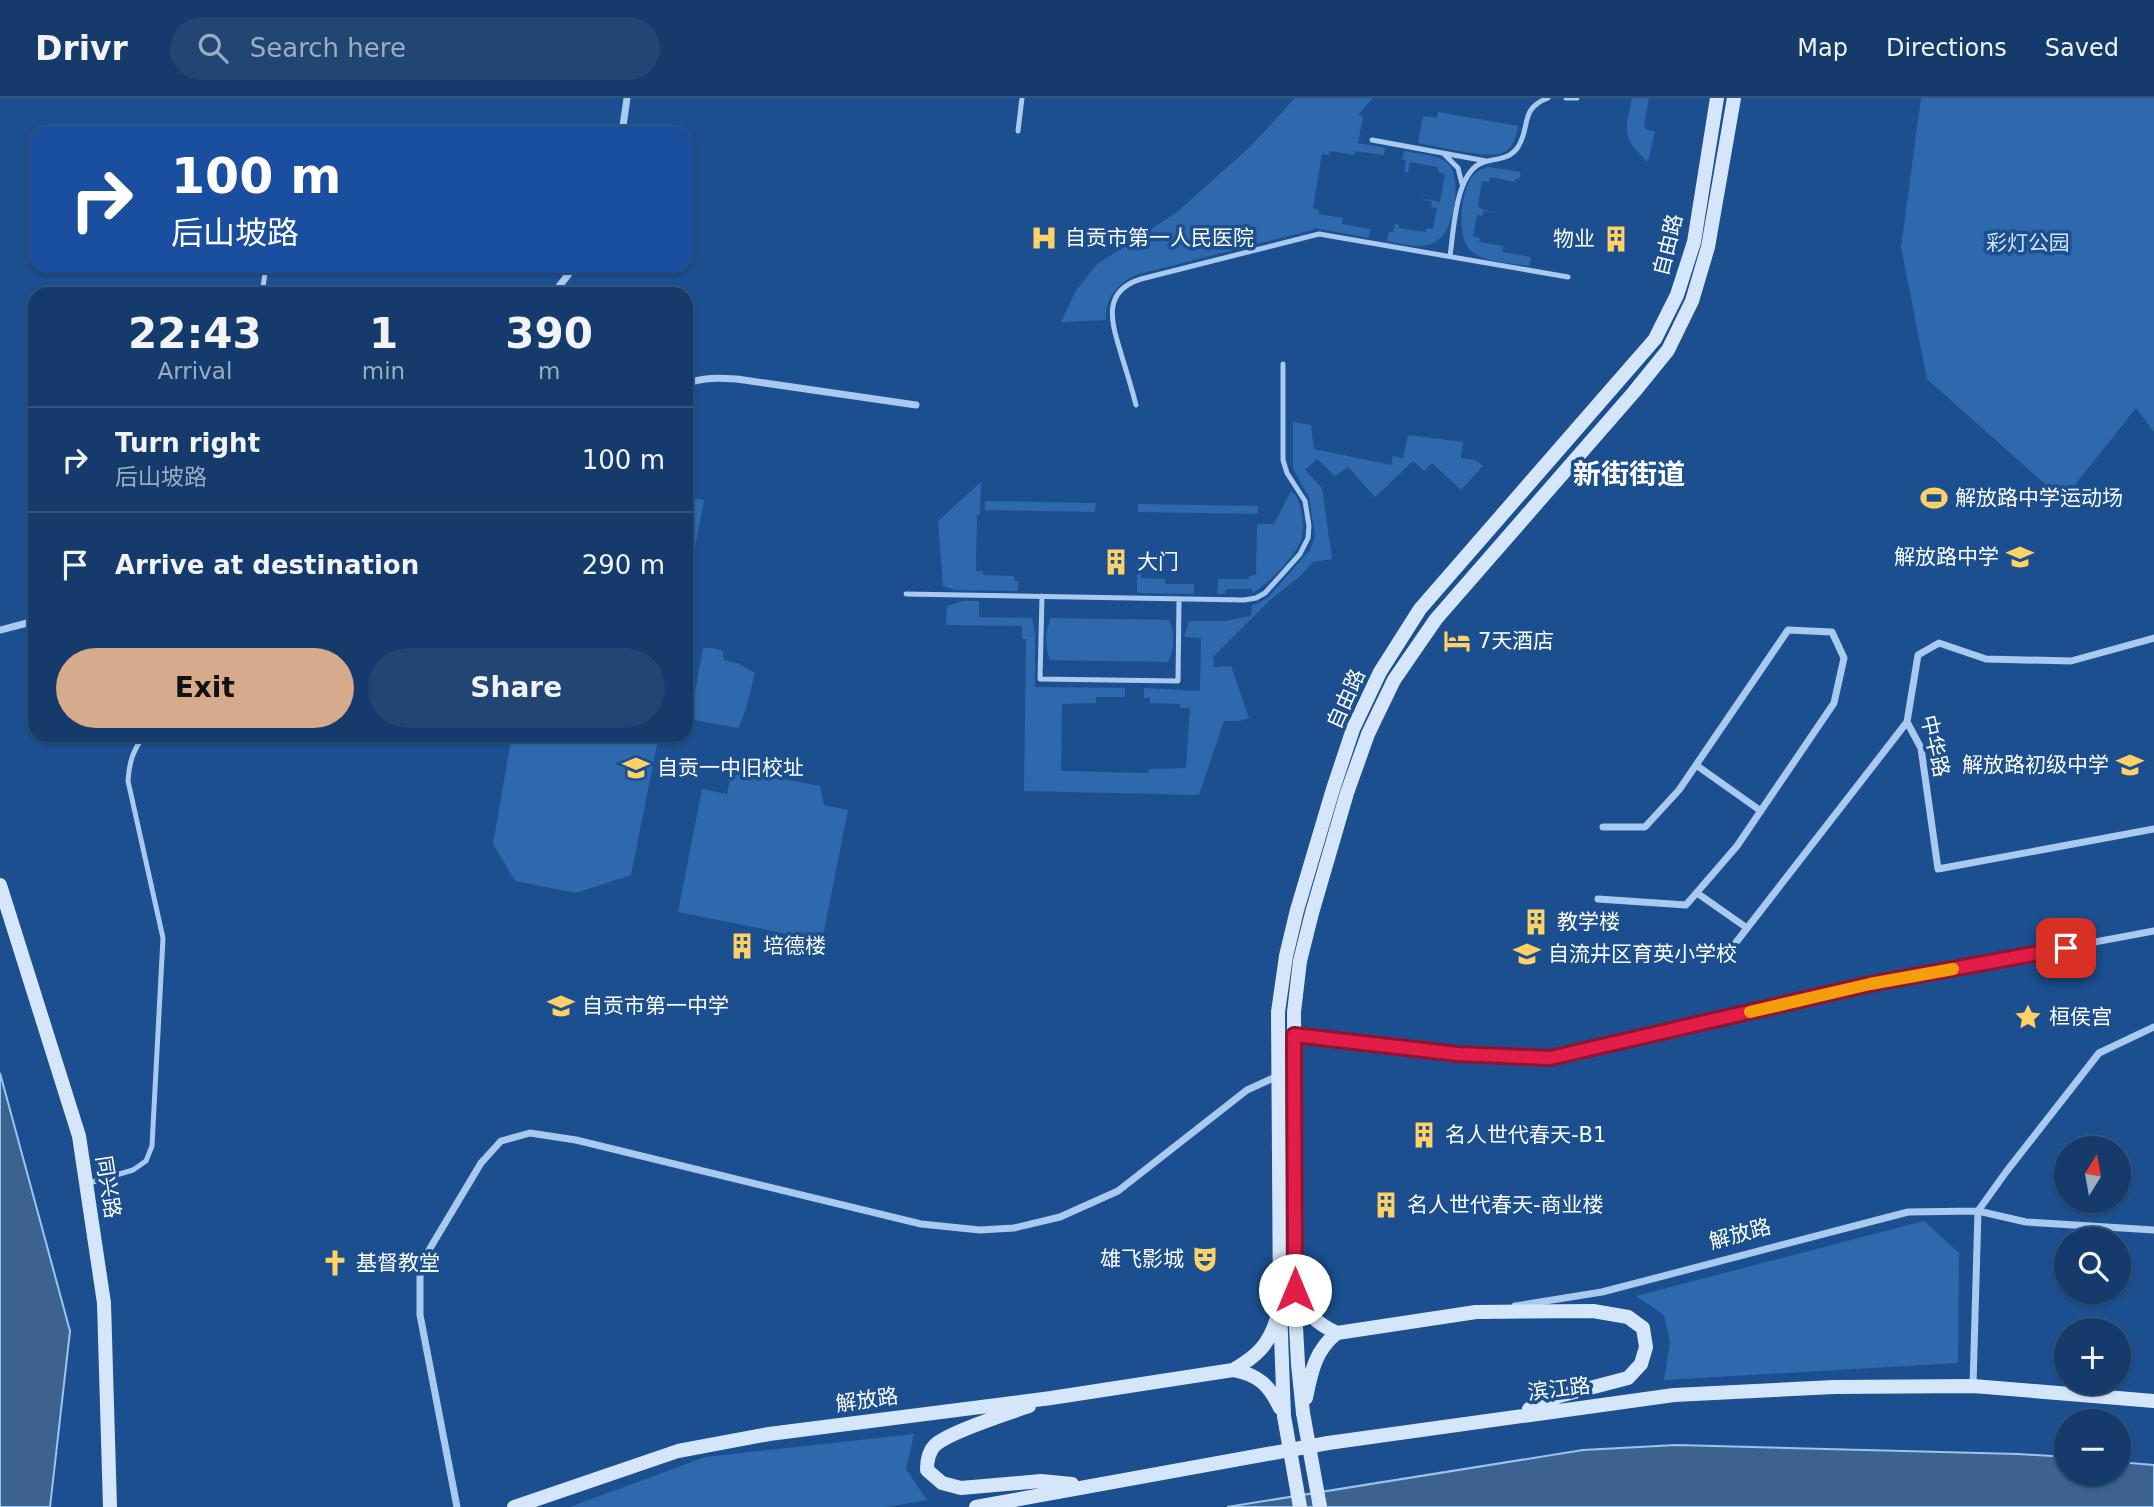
<!DOCTYPE html>
<meta charset="utf-8">
<style>
body{margin:0;font-family:"DejaVu Sans","Noto Sans SC",sans-serif;background:#214673;color:#f1f3f6;height:100vh;display:flex;flex-direction:column;font-size:26px;white-space:nowrap}
*{box-sizing:border-box;margin:0}
p{font-size:23px;color:#9dadc1}
.icon{flex:none;width:38px;height:38px;fill:none;stroke:currentColor;stroke-width:2;stroke-linecap:round;stroke-linejoin:round}
.map{position:relative;flex:1;overflow:hidden}
.details{position:absolute;left:28px;top:189px;width:665px;height:455px;display:flex;flex-direction:column;background:#143b6b;border-radius:21px;box-shadow:0 2px 5px #0004,0 0 0 2px #33557e}
.details>*{flex:none}
.guide{position:absolute;left:28px;top:28px;width:665px;height:147px;border-radius:21px;box-shadow:0 2px 5px #0004,0 0 0 2px #33557e;background:#1a4fa0;color:#fff;overflow:hidden}
.needle{width:46px;rotate:11deg}
.buttons{position:absolute;left:2054px;top:1038px;display:grid;gap:14px}
.buttons a{display:grid;place-items:center;width:77px;height:77px;border-radius:50%;background:#143b6b;box-shadow:0 2px 5px #0004,0 0 0 2px #33557e;font-size:35px}
.pin{position:absolute;display:grid;place-items:center;width:60px;height:60px;color:#fff;margin:-30px;border-radius:14px;box-shadow:0 4px 10px #0006}
.me{position:absolute;width:77px;margin:-38px;rotate:0deg;stroke-linejoin:round;filter:drop-shadow(0 0 5px #0008)}
.turn{display:flex;align-items:center;gap:24px;height:147px;padding:0 28px;font-size:32px}
.turn .icon{width:91px;height:91px;stroke-width:2.5}
.turn b{display:block;font-size:49px;line-height:60px}
.eta{display:flex;justify-content:space-evenly;align-items:center;height:119px;text-align:center}
.eta b{font-size:42px;font-weight:700;line-height:49px}
.primary-button{display:flex;gap:14px;margin-top:auto;padding:14px 28px}
.primary-button a{flex:1;height:80px;border-radius:42px;background:#d6ab8b;color:#111;font-size:28px;font-weight:700;line-height:80px;text-align:center}
.primary-button a+a{background:#214673;color:#f1f3f6}
ul{padding:0;list-style:none}
li{display:flex;align-items:center;gap:21px;height:105px;padding:0 28px;border-top:2px solid #33557e}
li div{flex:1}
li b{display:block;font-size:26px}
li em{font-style:normal}
header{display:flex;align-items:center;gap:42px;box-sizing:border-box;height:98px;padding:0 35px;background:#143b6b;border-bottom:2px solid #33557e}
header strong{font-size:33px}
nav{display:flex;gap:38px;margin-inline-start:auto;font-size:24px}
.search{width:490px;height:63px;background:#214673;display:flex;align-items:center;gap:18px;box-sizing:border-box;padding:0 24px;border-radius:38px;color:#9dadc1;font-size:26px}
.map>svg:first-child{display:block}
.green{fill:#2e69ad}
.water{fill:#3c6290;stroke:#9cc4f0;stroke-width:2}
.lines{fill:none;stroke-linecap:round;stroke-linejoin:round}
.lane{stroke:#a9c9ee;stroke-width:5}
.street{stroke:#a9c9ee;stroke-width:7}
.secondary{stroke:#d6e6fa;stroke-width:14}
.secondary-bridge{stroke:#d6e6fa;stroke-width:14}
.route-casing{stroke:#92132f;stroke-width:18}
.route{stroke:#e11d48;stroke-width:12}
.slow{stroke:#f59e0b;stroke-width:12}
.labels{text-anchor:middle;stroke-width:7;stroke-linejoin:round;paint-order:stroke}
.poi-label{font-size:21px;fill:#fff;stroke:#1b4f8f;text-anchor:start}
.park-label{font-size:21px;fill:#cfe3fa;stroke:#1b4f8f}
.street-label{font-size:21px;fill:#fff;stroke:#1b4f8f}
.district-label{font-size:28px;font-weight:bold;fill:#fff;stroke:#1b4f8f}
</style>
<header>
<strong>Drivr</strong>
<div class="search"><svg class="icon" aria-label="search" viewBox="0 0 24 24"><circle cx="10" cy="10" r="6"/><path d="M15 15l6 6"/></svg>Search here</div>
<nav><a>Map</a><a>Directions</a><a>Saved</a></nav>
</header>
<div class="map">
<svg width="2154" height="1409" viewBox="0 0 2154 1409">
<rect width="100%" height="100%" fill="#1b4f8f"/>
<path class="green" d="M 1295,0 L 1373,0 L 1358,17 L 1363,19 L 1358,45 L 1385,50 L 1384,57 L 1355,53 L 1354,57 L 1330,53 L 1329,57 L 1322,56 L 1313,110 L 1319,112 L 1319,116 L 1343,120 L 1342,126 L 1370,131 L 1369,140 L 1314,130 L 1313,132 L 1139,176 C 1118,184 1105,199 1106,222 L 1061,224 L 1075,194 L 1096,167 L 1177,114 L 1251,48 Z
M 1632,0 L 1649,0 L 1644,28 L 1647,32 L 1655,33 L 1648,64 C 1621,39 1625,34 1632,0 Z
M 1921,0 L 2154,0 L 2154,334 L 2136,310 L 2063,402 L 1927,281 L 1901,149 Z
M 1438,14 L 1518,28 C 1516,39 1513,51 1502,55 C 1486,61 1437,48 1418,45 L 1423,18 L 1437,20 Z
M 1404,53 C 1417,56 1435,56 1446,64 C 1462,76 1455,116 1447,131 C 1444,138 1438,143 1431,146 C 1417,151 1401,145 1387,143 L 1389,134 L 1393,134 L 1395,126 L 1399,127 L 1399,130 L 1425,134 L 1427,130 L 1433,131 L 1437,110 L 1431,109 L 1432,104 L 1418,100 L 1440,104 L 1445,76 L 1438,74 L 1438,69 L 1410,64 L 1408,75 L 1404,74 L 1406,62 L 1402,61 Z
M 1489,69 L 1521,74 L 1519,81 L 1515,81 L 1515,84 L 1490,79 L 1489,84 L 1482,83 L 1478,108 L 1483,112 L 1498,114 L 1484,113 L 1482,118 L 1477,117 L 1473,138 L 1480,140 L 1479,144 L 1503,148 L 1503,154 L 1531,159 L 1529,168 C 1512,165 1485,165 1471,153 C 1456,139 1461,96 1471,80 C 1475,74 1482,70 1489,69 Z
M 1293,324 L 1311,327 L 1314,351 L 1391,367 L 1393,358 L 1403,360 L 1408,337 L 1463,344 L 1461,360 L 1475,362 L 1483,368 L 1461,392 L 1432,365 L 1424,373 L 1413,363 L 1375,399 L 1348,369 L 1335,378 L 1317,361 L 1305,372 L 1322,390 L 1332,461 L 1313,464 L 1299,479 L 1270,502 L 1213,559 L 1214,569 L 1231,568 L 1249,620 L 1239,623 L 1224,623 L 1199,697 L 1024,693 L 1026,541 L 1022,541 L 1022,528 L 946,527 L 947,508 L 963,503 L 979,503 L 979,519 L 1032,520 L 1035,534 L 1035,589 L 1125,590 L 1125,599 L 1096,599 L 1096,605 L 1062,606 L 1061,673 L 1149,675 L 1149,671 L 1186,670 L 1190,610 L 1180,610 L 1180,606 L 1150,605 L 1150,600 L 1144,600 L 1144,590 L 1200,593 L 1201,540 L 1184,539 L 1189,523 L 1225,523 L 1251,518 L 1252,507 L 1261,504 L 1269,498 L 1310,452 L 1315,438 L 1309,399 L 1293,371 Z
M 981,384 L 980,417 L 977,417 L 976,473 L 983,473 L 983,477 L 1014,478 L 1014,483 L 1018,483 L 1018,493 L 955,492 L 943,488 L 938,423 Z
M 1291,393 C 1298,398 1299,403 1301,411 C 1302,420 1304,429 1302,439 C 1299,454 1267,488 1252,495 L 1252,491 L 1226,491 L 1225,496 L 1217,496 L 1218,481 L 1249,481 L 1249,478 L 1256,477 L 1257,426 L 1274,426 Z
M 686,399 L 704,402 L 686,496 Z
M 985,403 L 1096,405 L 1095,414 L 985,412 Z
M 1138,406 L 1258,408 L 1257,416 L 1138,414 Z
M 1137,476 L 1141,476 L 1141,480 L 1165,481 L 1165,486 L 1194,486 L 1194,496 L 1137,495 Z
M 1051,520 L 1169,522 C 1175,536 1175,551 1168,564 L 1050,562 C 1045,549 1045,533 1051,520 Z
M 703,550 L 712,550 L 723,553 L 724,562 L 737,565 L 755,575 L 746,611 L 738,630 L 690,621 Z
M 512,637 L 659,637 L 631,777 L 576,795 L 515,783 L 493,746 Z
M 732,671 L 820,688 L 824,707 L 848,712 L 822,843 L 678,814 L 702,691 L 727,696 Z
M 1924,1123 L 1959,1155 L 1958,1265 L 1664,1282 L 1670,1243 L 1664,1217 L 1636,1198 Z
M 914,1336 L 906,1371 L 927,1402 L 887,1409 L 570,1409 L 705,1359 Z"/>
<path class="water" d="M 0,975 L 70,1233 L 50,1409 L 0,1409 Z
M 1676,1347 L 2018,1356 L 2067,1359 L 2067,1376 L 2119,1376 L 2119,1364 L 2154,1367 L 2154,1409 L 1227,1409 L 1583,1352 Z"/>
<g class="lines">
<path class="lane" d="M 1566,0 L 1577,0
M 1018,33 L 1022,0
M 1372,42 L 1486,63
M 1445,57 L 1458,70 L 1462,86
M 1450,158 C 1454,132 1455,73 1484,64 C 1497,60 1509,62 1518,49 C 1531,29 1519,11 1548,0
M 262,196 L 266,168
M 1136,307 C 1132,291 1127,275 1122,259 C 1113,228 1099,194 1141,181 L 1319,136 L 1568,179
M 906,496 L 1244,502 L 1256,500 L 1265,495 L 1300,456 L 1308,440 L 1309,428 L 1305,403 L 1287,375 L 1283,362 L 1283,266
M 1042,498 L 1040,581 L 1178,583 L 1179,501
M 86,1086 L 133,1072 L 146,1063 L 152,1048 L 163,840 L 128,683 C 129,665 133,651 145,637"/>
<path class="street" d="M 622,35 L 627,0
M 553,196 L 575,168
M 686,286 C 702,279 719,280 737,281 L 916,307
M 0,532 L 35,523
M 2154,540 L 2071,563 L 1986,561 L 1939,545 L 1918,557 L 1907,624 L 1921,650 L 1938,771 L 2154,731
M 1696,667 L 1761,713
M 1697,795 L 1747,830
M 1598,801 L 1686,807 L 1737,748 L 1834,605 L 1844,560 L 1832,534 L 1788,532 L 1679,692 L 1645,729 L 1603,729
M 1727,856 L 1907,624
M 1294,937 L 1458,956 L 1550,960 L 1870,886 L 2154,833
M 1515,1208 L 1602,1194 L 1908,1114 L 1978,1113 L 2026,1124 L 2154,1132
M 1973,1288 L 1978,1113 L 2006,1074 L 2099,955 L 2154,929
M 457,1409 L 420,1217 L 420,1178 L 429,1152 L 481,1065 L 501,1043 L 530,1035 L 576,1042 L 921,1126 L 980,1132 L 1014,1130 L 1060,1119 L 1118,1093 L 1247,992 L 1278,978"/>
<path class="secondary" d="M 0,787 L 79,1038 L 104,1205 L 110,1409
M 1296,1195 C 1305,1214 1317,1226 1337,1235 C 1315,1252 1311,1275 1306,1300
M 1277,1220 C 1269,1247 1257,1258 1233,1272 C 1259,1277 1269,1287 1280,1310
M 1337,1235 L 1476,1214 L 1593,1213 L 1628,1219 L 1643,1230 L 1646,1249 L 1641,1266 L 1628,1280 L 1559,1298 L 1529,1311
M 1029,1308 C 1007,1316 951,1333 935,1347 C 928,1354 927,1363 927,1372 L 942,1385 L 961,1390 L 1041,1383 L 1072,1386
M 1303,1315 L 1298,1266 L 1295,1210 L 1294,914 L 1300,863 L 1312,815 L 1347,695 L 1368,636 L 1394,582 L 1436,521 L 1634,294 L 1668,252 L 1692,203 L 1708,149 L 1734,0
M 1284,1318 L 1280,1210 L 1278,914 L 1286,858 L 1297,812 L 1333,691 L 1353,631 L 1380,574 L 1420,511 L 1655,241 L 1677,197 L 1694,144 L 1717,0
M 514,1409 L 678,1353 L 769,1336 L 1051,1300 L 1233,1272
M 976,1409 L 1328,1345 L 1674,1297 L 1834,1289 L 1973,1288 L 2154,1303"/>
<path class="secondary-bridge" d="M 1303,1315 L 1320,1409
M 1284,1318 L 1300,1409"/>
</g>
<g class="lines">
<g class="route-casing">
<path id="route" d="M 1295,1192 L 1294,937 L 1458,956 L 1550,960 L 1870,886 L 2066,850"/>
</g>
<use href="#route" class="route"/>
<path class="slow" d="M 1750,914 L 1870,886 L 1953,871"/>
</g>
<defs>
<g id="hospital-bare" transform="scale(2.1)"><path d="M-5-5h3v3.5h4V-5h3V5h-3V1.5h-4V5h-3Z" fill="#ffd166" stroke="#1b4f8f" stroke-width="2.5" paint-order="stroke"/></g>
<g id="building-bare" transform="scale(2.1)"><path d="M-4-6H4V6H1V3H-1V6H-4ZM-2.5-4.3h1.7v1.8h-1.7ZM.8-4.3h1.7v1.8H.8ZM-2.5-1h1.7V.8h-1.7ZM.8-1h1.7V.8H.8Z" fill="#ffd166" stroke="#1b4f8f" stroke-width="2.5" paint-order="stroke"/></g>
<g id="stadium-bare" transform="scale(2.1)"><path d="M0-5a6.5 5 0 1 0 0 10a6.5 5 0 1 0 0-10ZM-3.5-1.8h7v3.6h-7Z" fill="#ffd166" stroke="#1b4f8f" stroke-width="2.5" paint-order="stroke"/></g>
<g id="school-bare" transform="scale(2.1)"><path d="M0-5L7-2L0 1L-7-2ZM-4 1L0 2.5L4 1V4Q0 6-4 4Z" fill="#ffd166" stroke="#1b4f8f" stroke-width="2.5" paint-order="stroke"/></g>
<g id="hotel-bare" transform="scale(2.1)"><path d="M-6-4.5h1.5V1H6V5H4.5V3h-9V5H-6ZM-4 0a1.8 1.8 0 1 1 3.6 0ZM.5 0V-2.5h3Q6-2.5 6 0Z" fill="#ffd166" stroke="#1b4f8f" stroke-width="2.5" paint-order="stroke"/></g>
<g id="sight-bare" transform="scale(2.1)"><path d="M0-6L1.8-2.2L6-1.7L2.9 1.2L3.7 5.4L0 3.3L-3.7 5.4L-2.9 1.2L-6-1.7L-1.8-2.2Z" fill="#ffd166" stroke="#1b4f8f" stroke-width="2.5" paint-order="stroke"/></g>
<g id="theatre-bare" transform="scale(2.1)"><path d="M-5-5.5Q0-4 5-5.5V0Q5 5 0 6Q-5 5-5 0ZM-3.3-2.5H-1v1.5H-3.3ZM1-2.5H3.3v1.5H1ZM-2.8 1Q0 5.5 2.8 1Z" fill="#ffd166" stroke="#1b4f8f" stroke-width="2.5" paint-order="stroke"/></g>
<g id="church-bare" transform="scale(2.1)"><path d="M-1.2-6h2.4v3.5h3.3v2.4h-3.3V6h-2.4V-.1h-3.3v-2.4h3.3Z" fill="#ffd166" stroke="#1b4f8f" stroke-width="2.5" paint-order="stroke"/></g>
</defs>
<g fill-rule="evenodd">
<use href="#hospital-bare" x="1044" y="140"/>
<use href="#building-bare" x="1616" y="141"/>
<use href="#stadium-bare" x="1934" y="400"/>
<use href="#school-bare" x="2020" y="459"/>
<use href="#building-bare" x="1116" y="464"/>
<use href="#hotel-bare" x="1457" y="543"/>
<use href="#school-bare" x="2130" y="667"/>
<use href="#school-bare" x="636" y="670"/>
<use href="#building-bare" x="1536" y="824"/>
<use href="#building-bare" x="742" y="848"/>
<use href="#school-bare" x="1527" y="856"/>
<use href="#school-bare" x="561" y="908"/>
<use href="#sight-bare" x="2028" y="919"/>
<use href="#building-bare" x="1424" y="1037"/>
<use href="#building-bare" x="1386" y="1107"/>
<use href="#theatre-bare" x="1205" y="1161"/>
<use href="#church-bare" x="335" y="1165"/>
</g>
<g class="labels">
<g class="poi-label">
<text x="1065" y="147">自贡市第一人民医院</text>
<text x="1595" y="148" text-anchor="end">物业</text>
<text x="1955" y="407">解放路中学运动场</text>
<text x="1999" y="466" text-anchor="end">解放路中学</text>
<text x="1137" y="471">大门</text>
<text x="1478" y="550">7天酒店</text>
<text x="2109" y="674" text-anchor="end">解放路初级中学</text>
<text x="657" y="677">自贡一中旧校址</text>
<text x="1557" y="831">教学楼</text>
<text x="763" y="855">培德楼</text>
<text x="1548" y="863">自流井区育英小学校</text>
<text x="582" y="915">自贡市第一中学</text>
<text x="2049" y="926">桓侯宫</text>
<text x="1445" y="1044">名人世代春天-B1</text>
<text x="1407" y="1114">名人世代春天-商业楼</text>
<text x="1184" y="1168" text-anchor="end">雄飞影城</text>
<text x="356" y="1172">基督教堂</text>
</g>
<g class="park-label">
<text x="2028" y="152">彩灯公园</text>
</g>
<g class="street-label">
<text transform="translate(1668 147) rotate(-76)" y="7">自由路</text>
<text transform="translate(1346 601) rotate(-66)" y="7">自由路</text>
<text transform="translate(1935 648) rotate(77)" y="7">中华路</text>
<text transform="translate(108 1089) rotate(81)" y="7">同兴路</text>
<text transform="translate(1740 1136) rotate(-15)" y="7">解放路</text>
<text transform="translate(1559 1291) rotate(-7)" y="7">滨江路</text>
<text transform="translate(867 1302) rotate(-8)" y="7">解放路</text>
</g>
<g class="district-label">
<text x="1629" y="386">新街街道</text>
</g>
</g>
</svg>
<div class="buttons">
<a><svg class="needle" viewBox="-14 -14 28 28"><path d="M0-13l5 13h-10z" fill="#e53935"/><path d="M0 13l5-13h-10z" fill="#9dadc1"/></svg></a>
<a><svg class="icon" aria-label="search" viewBox="0 0 24 24"><circle cx="10" cy="10" r="6"/><path d="M15 15l6 6"/></svg></a>
<a>+</a>
<a>−</a>
</div>
<div class="pin" style="left:2066px;top:850px;background:#d93025"><svg class="icon" aria-label="arrive" viewBox="0 0 24 24"><path d="M6 21V4h12l-3 4 3 4H6"/></svg></div>
<svg class="me" style="left:1295px;top:1192px" viewBox="-20 -20 40 40"><circle r="19" fill="#fff"/><path d="M0-13L10 11 0 6-10 11z" fill="#e11d48"/></svg>
<div class="guide">
<div class="turn"><svg class="icon" aria-label="right" viewBox="0 0 24 24"><path d="M7 20v-9h11M14 6l5 5-5 5"/></svg><div><b>100 m</b>后山坡路</div></div>
</div>
<section class="details">
<div class="eta">
<div><b>22:43</b><p>Arrival</p></div>
<div><b>1</b><p>min</p></div>
<div><b>390</b><p>m</p></div>
</div>
<ul>
<li><svg class="icon" aria-label="right" viewBox="0 0 24 24"><path d="M7 20v-9h11M14 6l5 5-5 5"/></svg><div><b>Turn right</b><p>后山坡路</p></div><em>100 m</em></li>
<li><svg class="icon" aria-label="arrive" viewBox="0 0 24 24"><path d="M6 21V4h12l-3 4 3 4H6"/></svg><div><b>Arrive at destination</b></div><em>290 m</em></li>
</ul>
<div class="primary-button"><a>Exit</a><a>Share</a></div>
</section>
</div>
